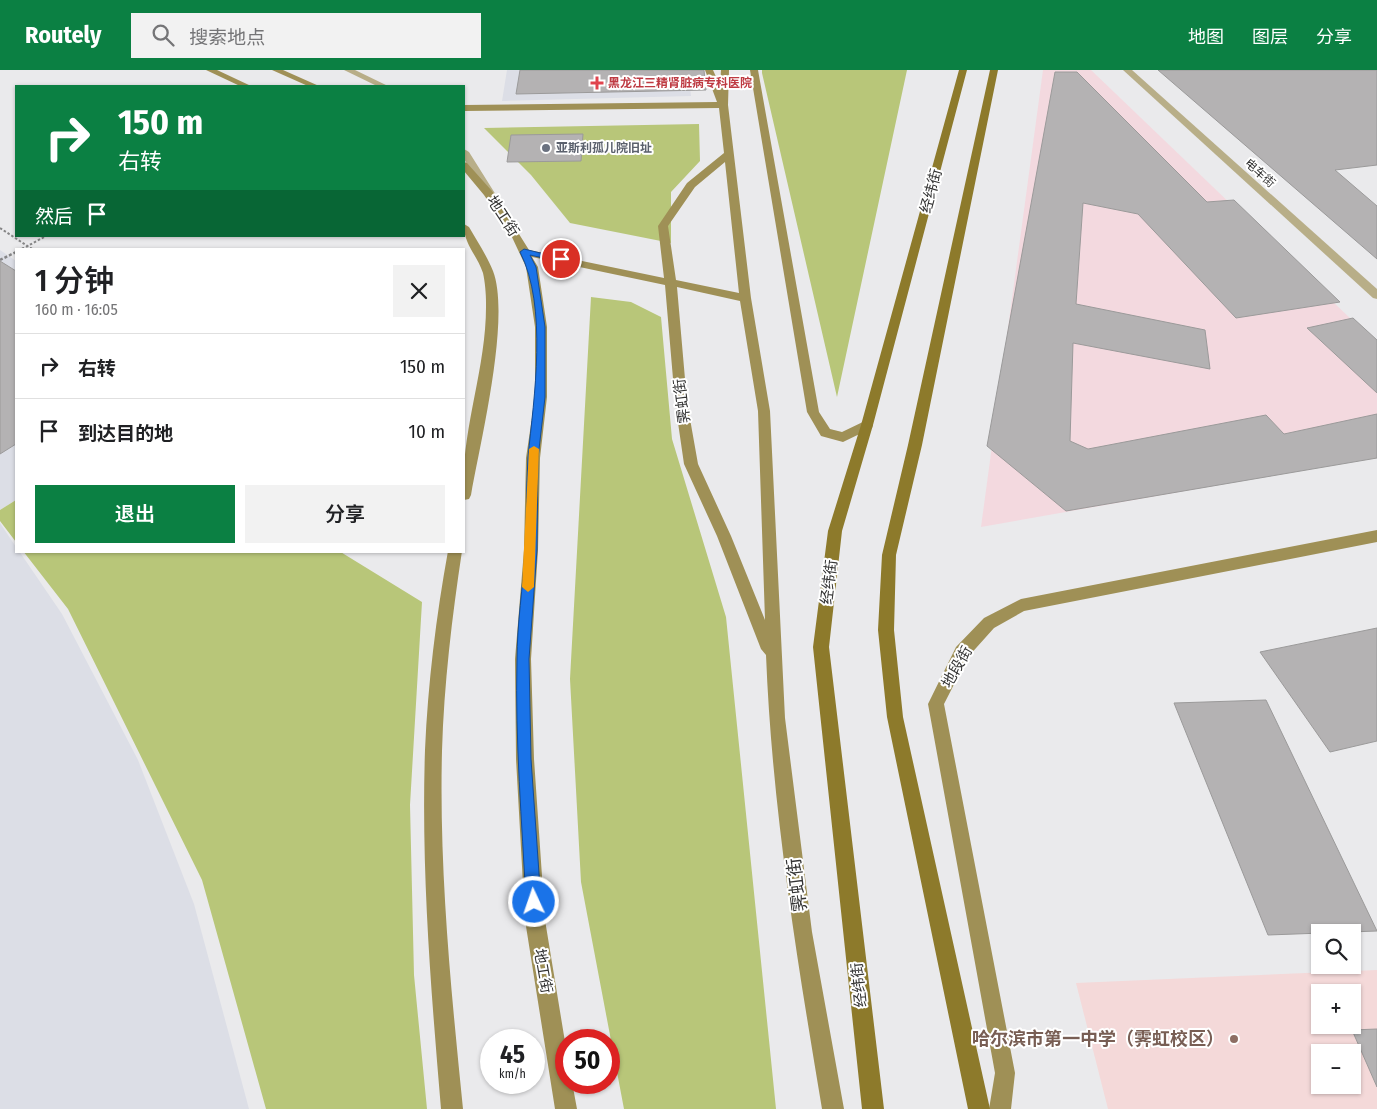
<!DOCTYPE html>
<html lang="zh">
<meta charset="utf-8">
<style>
body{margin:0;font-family:"Fira Sans Condensed","Noto Sans SC",sans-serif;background:#f2f2f2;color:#202124;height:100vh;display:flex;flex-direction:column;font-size:19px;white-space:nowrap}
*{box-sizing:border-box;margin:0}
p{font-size:16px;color:#757577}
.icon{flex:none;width:28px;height:28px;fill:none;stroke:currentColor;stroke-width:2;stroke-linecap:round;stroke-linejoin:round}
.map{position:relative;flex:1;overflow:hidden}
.side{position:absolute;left:15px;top:178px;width:450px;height:305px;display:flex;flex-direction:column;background:#fff;border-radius:0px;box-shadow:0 1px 4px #0004}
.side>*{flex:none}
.guide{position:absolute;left:15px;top:15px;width:450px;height:152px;border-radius:0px;box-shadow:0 1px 4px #0004;background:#0b8043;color:#fff;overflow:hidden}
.tools{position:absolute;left:1311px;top:854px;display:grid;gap:10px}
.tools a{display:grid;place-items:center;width:50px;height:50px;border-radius:0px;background:#fff;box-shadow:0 1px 4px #0004;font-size:25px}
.speed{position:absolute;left:480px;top:959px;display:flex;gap:10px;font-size:25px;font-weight:700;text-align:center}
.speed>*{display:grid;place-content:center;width:65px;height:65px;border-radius:50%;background:#fff;box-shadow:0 1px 4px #0004;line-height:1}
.speed small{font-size:12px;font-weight:400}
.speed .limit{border:8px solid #d22;background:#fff;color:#111}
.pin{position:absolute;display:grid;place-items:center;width:42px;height:42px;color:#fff;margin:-21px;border:2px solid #fff;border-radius:50%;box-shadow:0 1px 5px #0007}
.me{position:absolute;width:55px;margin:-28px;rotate:357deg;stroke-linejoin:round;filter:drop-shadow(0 0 4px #0008)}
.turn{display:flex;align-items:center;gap:18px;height:105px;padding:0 20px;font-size:22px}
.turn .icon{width:65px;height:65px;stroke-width:2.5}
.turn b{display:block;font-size:35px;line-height:42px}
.then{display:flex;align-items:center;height:48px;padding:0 20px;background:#0003;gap:10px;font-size:19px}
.round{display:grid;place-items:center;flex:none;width:52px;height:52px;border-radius:0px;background:#f2f2f2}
.head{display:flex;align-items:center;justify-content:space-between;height:85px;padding:0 20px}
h1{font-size:30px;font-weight:600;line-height:38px}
.button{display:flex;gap:10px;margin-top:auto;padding:10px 20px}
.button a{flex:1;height:58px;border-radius:0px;background:#0b8043;color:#fff;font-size:20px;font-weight:600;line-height:58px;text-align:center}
.button a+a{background:#f2f2f2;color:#202124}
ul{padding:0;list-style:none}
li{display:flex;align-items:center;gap:15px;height:65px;padding:0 20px;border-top:1px solid #e0e0e0}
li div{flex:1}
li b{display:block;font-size:19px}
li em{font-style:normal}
header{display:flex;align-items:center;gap:30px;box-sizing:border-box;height:70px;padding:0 25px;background:#0b8043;color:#fff}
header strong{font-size:24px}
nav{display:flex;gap:28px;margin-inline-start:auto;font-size:18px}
.search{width:350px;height:45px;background:#f2f2f2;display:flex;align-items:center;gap:12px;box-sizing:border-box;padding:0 18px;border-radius:0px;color:#757577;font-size:19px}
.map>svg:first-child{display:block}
.commercial{fill:#f3d9df}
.built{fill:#dcdee6}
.education{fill:#f4d9d9;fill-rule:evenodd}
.green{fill:#b8c679}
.building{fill:#b4b2b3;stroke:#9b9a9a}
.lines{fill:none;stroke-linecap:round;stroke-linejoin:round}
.path-far1{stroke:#868687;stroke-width:2;stroke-dasharray:2.5 2;stroke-linecap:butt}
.path{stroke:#868687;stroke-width:2.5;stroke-dasharray:3 2;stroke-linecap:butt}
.service{fill:#b8ae88;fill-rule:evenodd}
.tertiary{fill:#b8ae88;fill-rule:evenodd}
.secondary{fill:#9f9056;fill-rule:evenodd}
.primary{fill:#8d7a2b;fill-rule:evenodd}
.route{fill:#1a73e8;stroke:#114b97}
.slow{fill:#f59e0b}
.health-dot{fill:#e0444e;stroke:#fff;stroke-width:2}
.worship-dot{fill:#6b7280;stroke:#fff;stroke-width:2}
.education-dot{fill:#8d6e63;stroke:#fff;stroke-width:2}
.labels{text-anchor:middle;stroke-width:4;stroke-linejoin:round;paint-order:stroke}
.far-health-label{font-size:12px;font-weight:bold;fill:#be3a42;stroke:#fff;text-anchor:start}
.far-worship-label{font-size:12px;font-weight:bold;fill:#5b616d;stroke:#fff;text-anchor:start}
.far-street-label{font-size:12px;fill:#343434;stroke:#fff}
.street-label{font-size:15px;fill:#343434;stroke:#fff}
.near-street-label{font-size:18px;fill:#343434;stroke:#fff}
.near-education-label{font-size:18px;font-weight:bold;fill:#785e54;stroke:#fff;text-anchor:end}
</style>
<header>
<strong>Routely</strong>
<div class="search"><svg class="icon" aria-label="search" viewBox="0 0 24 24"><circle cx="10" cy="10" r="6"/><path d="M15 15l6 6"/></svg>搜索地点</div>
<nav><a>地图</a><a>图层</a><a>分享</a></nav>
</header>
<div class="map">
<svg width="1377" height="1039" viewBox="0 0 1377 1039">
<rect width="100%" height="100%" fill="#eaeaec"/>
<path class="commercial" d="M 1043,0 L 1091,0 L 1377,274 L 1377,387 L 981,457 Z"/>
<path class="built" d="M 507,0 L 688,0 L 691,26 L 502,31 Z
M 0,180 L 16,191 L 16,430 L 0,440 Z
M 0,453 L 16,477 L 16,481 L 19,481 L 62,544 L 138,690 L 194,834 L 249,1039 L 0,1039 Z"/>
<path class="education" d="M 1377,900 L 1377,1039 L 1108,1039 L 1076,913 ZM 1320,922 L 1352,922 L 1352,955 L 1320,955 ZM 1320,982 L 1352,982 L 1352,1015 L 1320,1015 Z"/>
<path class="green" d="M 762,0 L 907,0 L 837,327 L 762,3 Z
M 699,54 L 700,91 L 671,122 L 671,173 L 570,153 L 531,105 L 484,58 Z
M 591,227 L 631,232 L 661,247 L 672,369 L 726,547 L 776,1039 L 624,1039 L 581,812 L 570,609 Z
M 16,430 L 16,472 L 0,451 L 0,440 Z
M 23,481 L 339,481 L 422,532 L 410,735 L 414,905 L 427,1039 L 266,1039 L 202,810 L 68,539 Z"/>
<path class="building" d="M 520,0 L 704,0 L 706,20 L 516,24 Z
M 1158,0 L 1377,0 L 1377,95 L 1335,100 L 1377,136 L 1377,189 Z
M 1055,2 L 1077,2 L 1207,132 L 1234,130 L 1340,232 L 1236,248 L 1138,144 L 1083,133 L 1076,234 L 1205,260 L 1210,299 L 1073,273 L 1070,371 L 1088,379 L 1266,345 L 1284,364 L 1377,344 L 1377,388 L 1066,441 L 987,376 Z
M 583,64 L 581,91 L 507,92 L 511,65 Z
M 0,191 L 16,201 L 16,374 L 0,384 Z
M 1353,248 L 1377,270 L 1377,323 L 1307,258 Z
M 1377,558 L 1377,671 L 1330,682 L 1260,582 Z
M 1266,630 L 1377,861 L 1268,865 L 1174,633 Z
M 1377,959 L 1377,1017 L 1352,960 Z"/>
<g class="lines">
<path class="path-far1" d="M 0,158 L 32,179
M 22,179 L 46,166"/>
<path class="path" d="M 30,178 L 32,179
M 22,179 L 24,178
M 0,190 L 16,182"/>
<path class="service" d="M 344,0 L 355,0 L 388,16 L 377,16 Z
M 464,79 L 469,82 L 496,125 L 495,127 L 486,125 L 464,89 Z"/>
<path class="tertiary" d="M 1123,0 L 1132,0 L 1377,219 L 1377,229 L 1373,228 Z"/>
<path class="secondary" d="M 206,0 L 217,0 L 251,16 L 240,16 Z
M 272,0 L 283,0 L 319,16 L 308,16 Z
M 705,0 L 713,0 L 720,16 L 721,0 L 729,0 L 728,35 L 751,228 L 770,341 L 785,648 L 812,862 L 844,1039 L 822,1039 C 797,889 772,738 766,585 L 761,579 L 717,466 L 684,394 L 675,332 L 665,215 L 532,187 L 538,197 L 547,257 L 547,327 L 540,388 L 538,480 L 531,589 L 534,689 L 545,850 L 566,978 L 566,1012 L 572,1012 L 577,1039 L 555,1039 L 525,850 L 516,689 L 515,589 L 524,480 L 526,388 L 535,327 L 535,257 L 526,197 L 511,165 L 484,125 L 464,101 L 464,92 L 467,93 L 492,121 L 529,180 L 664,208 L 658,156 L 687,113 L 724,83 L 719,38 L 464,41 L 464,35 L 717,32 ZM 725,92 L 739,223 L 676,210 L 668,156 L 695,117 ZM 677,217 L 740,231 L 758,341 L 765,550 L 731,466 L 698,394 L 687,332 Z
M 750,0 L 758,0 L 819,342 L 830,359 L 842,362 L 867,350 L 873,355 L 872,358 L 843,372 L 821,366 L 807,342 Z
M 464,154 L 469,157 C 477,171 487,186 493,201 C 511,248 480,373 471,425 L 469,429 L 464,430 C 459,364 487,300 486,233 C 486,224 485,212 483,203 C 477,185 463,173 464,154 Z
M 1377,460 L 1377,472 L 1024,541 L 994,558 L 968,587 L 944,634 L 1015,1003 L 1011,1039 L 989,1039 L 995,1003 L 928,634 L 956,577 L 984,548 L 1021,529 Z
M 448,481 L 462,481 C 452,547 444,614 442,681 C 439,800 451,920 463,1039 L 441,1039 C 431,920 421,800 425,680 C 428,613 436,547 448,481 Z"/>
<path class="primary" d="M 959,0 L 967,0 L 873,355 L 842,461 L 829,577 L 884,1039 L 862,1039 L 813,577 L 828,461 L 861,355 Z
M 990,0 L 998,0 L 922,375 L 896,485 L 894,560 L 903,647 L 990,1039 L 968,1039 L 887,647 L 878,560 L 882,485 L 908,375 Z"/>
</g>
<path class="route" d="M 524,179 L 565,189 L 561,192 L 530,185 L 536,197 L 545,257 L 545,327 L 538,388 L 537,480 L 529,589 L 531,689 L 541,832 L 539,837 L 534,839 L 528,837 L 526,832 C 522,752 515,671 517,590 C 517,554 523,517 525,481 C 527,450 526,418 528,387 C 534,327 548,237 520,182 Z"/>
<path class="slow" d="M 534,376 L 539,379 L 534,517 L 528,522 L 522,517 L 529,379 Z"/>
<path class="health-dot" d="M594.5 5.5h5v5h5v5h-5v5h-5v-5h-5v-5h5z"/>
<circle class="worship-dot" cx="546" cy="78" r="5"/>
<circle class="education-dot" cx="1234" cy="969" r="5"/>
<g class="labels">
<g class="far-health-label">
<text x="608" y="17">黑龙江三精肾脏病专科医院</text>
</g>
<g class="far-worship-label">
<text x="556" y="82">亚斯利孤儿院旧址</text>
</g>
<g class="far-street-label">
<text transform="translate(1260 103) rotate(42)" y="4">电车街</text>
</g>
<g class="street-label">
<text transform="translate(931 121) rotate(-75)" y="5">经纬街</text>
<text transform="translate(503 146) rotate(57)" y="5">地工街</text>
<text transform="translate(682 331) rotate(-97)" y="5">霁虹街</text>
<text transform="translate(829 512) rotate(-83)" y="5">经纬街</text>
<text transform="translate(957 597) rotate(-60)" y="5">地段街</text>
<text transform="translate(543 901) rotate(80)" y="5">地工街</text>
<text transform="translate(859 915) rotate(-96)" y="5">经纬街</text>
</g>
<g class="near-street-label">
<text transform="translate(797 815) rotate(-97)" y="6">霁虹街</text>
</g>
<g class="near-education-label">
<text x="1224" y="975">哈尔滨市第一中学（霁虹校区）</text>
</g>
</g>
</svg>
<div class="tools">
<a><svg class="icon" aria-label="search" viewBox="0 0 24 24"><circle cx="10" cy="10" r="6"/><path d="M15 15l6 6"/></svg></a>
<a>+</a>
<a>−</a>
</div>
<div class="speed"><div>45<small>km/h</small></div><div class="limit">50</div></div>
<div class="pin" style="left:561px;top:189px;background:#d93025"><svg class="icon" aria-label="arrive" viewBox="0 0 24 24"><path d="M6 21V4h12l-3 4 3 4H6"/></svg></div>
<svg class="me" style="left:534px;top:832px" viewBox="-20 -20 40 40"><circle r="17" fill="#1a73e8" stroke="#fff" stroke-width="3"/><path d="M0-11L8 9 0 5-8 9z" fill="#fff"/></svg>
<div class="guide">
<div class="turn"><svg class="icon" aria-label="right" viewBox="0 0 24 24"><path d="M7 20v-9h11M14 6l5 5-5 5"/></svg><div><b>150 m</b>右转</div></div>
<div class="then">然后<svg class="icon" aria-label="arrive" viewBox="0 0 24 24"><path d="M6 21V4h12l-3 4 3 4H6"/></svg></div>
</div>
<section class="side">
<div class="head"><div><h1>1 分钟</h1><p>160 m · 16:05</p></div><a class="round"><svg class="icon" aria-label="close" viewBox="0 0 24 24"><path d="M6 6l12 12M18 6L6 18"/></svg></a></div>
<ul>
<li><svg class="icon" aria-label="right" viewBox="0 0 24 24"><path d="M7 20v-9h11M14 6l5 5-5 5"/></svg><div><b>右转</b></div><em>150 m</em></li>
<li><svg class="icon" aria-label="arrive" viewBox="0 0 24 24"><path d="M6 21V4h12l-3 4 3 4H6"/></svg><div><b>到达目的地</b></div><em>10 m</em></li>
</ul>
<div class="button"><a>退出</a><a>分享</a></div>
</section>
</div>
